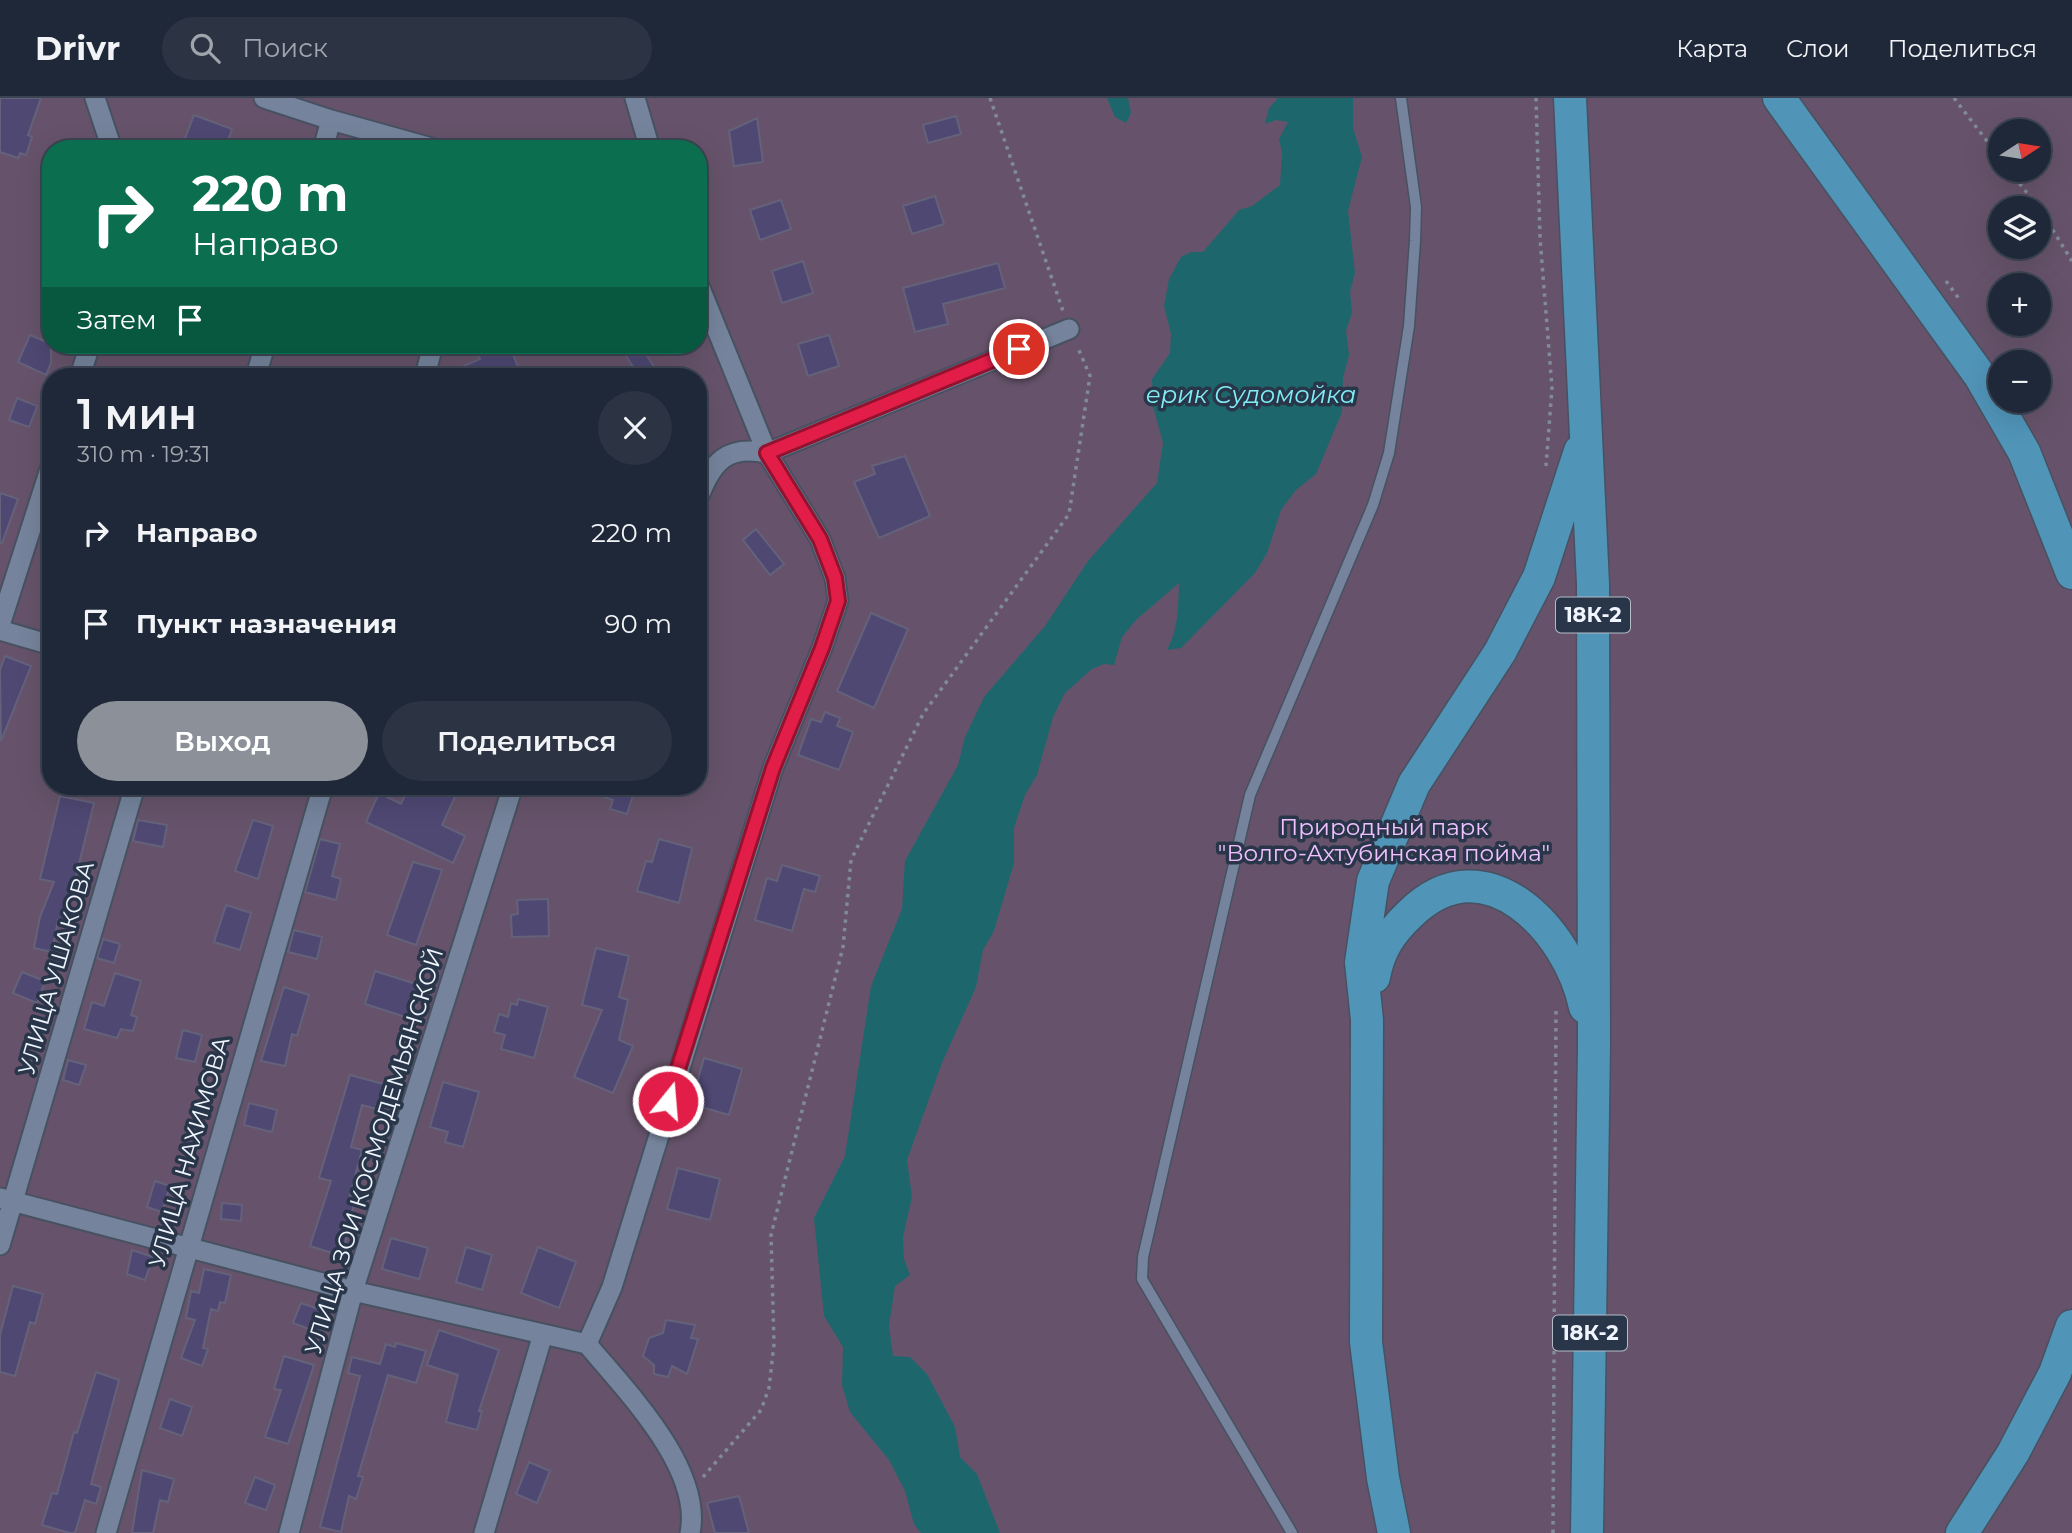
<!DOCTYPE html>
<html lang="ru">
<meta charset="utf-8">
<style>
body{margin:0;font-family:Montserrat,sans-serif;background:#2c3443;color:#f1f3f6;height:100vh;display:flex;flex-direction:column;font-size:26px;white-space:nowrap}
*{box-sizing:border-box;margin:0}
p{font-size:23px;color:#a1a6ae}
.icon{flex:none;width:38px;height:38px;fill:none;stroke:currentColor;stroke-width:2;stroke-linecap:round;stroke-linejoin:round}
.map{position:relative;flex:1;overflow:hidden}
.sheet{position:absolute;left:42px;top:270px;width:665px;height:427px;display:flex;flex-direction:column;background:#1f2838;border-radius:28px;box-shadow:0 7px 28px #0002,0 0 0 2px #3c4453}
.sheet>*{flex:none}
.hud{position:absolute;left:42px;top:42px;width:665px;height:214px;border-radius:28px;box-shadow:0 7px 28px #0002,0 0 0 2px #3c4453;background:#0b6e4f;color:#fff;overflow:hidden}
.needle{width:46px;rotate:78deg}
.buttons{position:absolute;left:1988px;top:21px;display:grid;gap:14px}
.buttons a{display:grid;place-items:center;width:63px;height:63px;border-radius:50%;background:#1f2838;box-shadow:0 7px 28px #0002,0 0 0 2px #3c4453;font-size:35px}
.pin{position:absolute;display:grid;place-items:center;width:60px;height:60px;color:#fff;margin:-30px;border:4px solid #fff;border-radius:50%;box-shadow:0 2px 7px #0007}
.me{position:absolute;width:77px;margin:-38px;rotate:17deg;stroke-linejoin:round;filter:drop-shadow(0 0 5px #0008)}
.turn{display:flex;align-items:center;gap:24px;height:147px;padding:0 35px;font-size:32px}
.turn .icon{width:91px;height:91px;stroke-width:2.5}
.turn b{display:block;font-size:49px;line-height:60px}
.then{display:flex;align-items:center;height:66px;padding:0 35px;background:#0003;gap:14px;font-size:26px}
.round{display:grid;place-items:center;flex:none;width:74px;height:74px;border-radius:37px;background:#2c3443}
.summary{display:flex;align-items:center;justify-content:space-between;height:119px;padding:0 35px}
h1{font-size:42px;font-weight:600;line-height:52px}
.button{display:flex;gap:14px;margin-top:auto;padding:14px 35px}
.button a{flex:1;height:80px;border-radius:42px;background:#8c9099;color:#fff;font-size:28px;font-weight:600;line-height:80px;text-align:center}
.button a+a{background:#2c3443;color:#f1f3f6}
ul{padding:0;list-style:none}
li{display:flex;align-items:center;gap:21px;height:91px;padding:0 35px}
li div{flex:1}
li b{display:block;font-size:26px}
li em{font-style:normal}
header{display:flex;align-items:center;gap:42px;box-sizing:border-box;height:98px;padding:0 35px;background:#1f2838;border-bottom:2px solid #3c4453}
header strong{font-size:33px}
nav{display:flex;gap:38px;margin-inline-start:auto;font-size:24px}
.search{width:490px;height:63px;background:#2c3443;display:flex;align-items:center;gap:18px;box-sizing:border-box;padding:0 24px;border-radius:38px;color:#a1a6ae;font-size:26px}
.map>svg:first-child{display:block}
.green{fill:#66536b;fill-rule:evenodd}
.water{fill:#1d676c}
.building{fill:#4e4873;stroke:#64627b;stroke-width:2}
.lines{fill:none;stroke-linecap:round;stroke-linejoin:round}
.service-casing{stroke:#475161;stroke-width:13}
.minor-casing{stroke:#475161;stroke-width:23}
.primary-casing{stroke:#475161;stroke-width:35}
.path{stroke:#818a99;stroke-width:3.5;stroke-dasharray:3.5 5;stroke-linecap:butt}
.service{stroke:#75849c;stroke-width:10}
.minor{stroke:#75849c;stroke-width:19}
.primary{stroke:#5094b8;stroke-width:32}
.route-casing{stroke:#92132f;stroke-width:18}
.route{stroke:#e11d48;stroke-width:12}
.labels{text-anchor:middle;stroke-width:7;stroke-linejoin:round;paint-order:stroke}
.shield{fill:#29364a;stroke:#b4bcc7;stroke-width:2}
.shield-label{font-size:21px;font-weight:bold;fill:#f0f5fd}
.park-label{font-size:23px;fill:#f1c0ff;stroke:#29364a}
.street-label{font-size:23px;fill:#f0f5fd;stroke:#29364a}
.water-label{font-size:24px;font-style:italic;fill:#81edf4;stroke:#29364a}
</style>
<header>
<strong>Drivr</strong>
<div class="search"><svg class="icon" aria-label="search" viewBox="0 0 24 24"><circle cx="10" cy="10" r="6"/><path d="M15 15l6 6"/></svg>Поиск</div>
<nav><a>Карта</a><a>Слои</a><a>Поделиться</a></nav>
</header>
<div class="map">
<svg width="2072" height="1435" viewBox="0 0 2072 1435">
<rect width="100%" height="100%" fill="#29364a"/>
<path class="green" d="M 0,0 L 2072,0 L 2072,1435 L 0,1435 ZM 2000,33 L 2039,33 L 2039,72 L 2000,72 ZM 51,51 L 698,51 L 698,247 L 51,247 ZM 2000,110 L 2039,110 L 2039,149 L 2000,149 ZM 2000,187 L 2039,187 L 2039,226 L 2000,226 ZM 2000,264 L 2039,264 L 2039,303 L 2000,303 ZM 51,278 L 698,278 L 698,688 L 51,688 Z"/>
<path class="water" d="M 1107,0 L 1128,0 L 1131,15 L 1126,25 L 1115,19 Z
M 1278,0 L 1353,0 L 1353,30 L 1362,59 L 1348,113 L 1355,175 L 1350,194 L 1352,215 L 1346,233 L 1349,257 L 1343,280 L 1342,314 L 1316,376 L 1296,392 L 1281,412 L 1267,455 L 1255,475 L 1181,550 L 1167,552 C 1179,530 1178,508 1179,485 L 1136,522 L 1122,539 L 1114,567 L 1104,566 L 1092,571 L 1065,595 L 1053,619 L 1037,677 L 1025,697 L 1014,730 L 1014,765 L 994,833 L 983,852 L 976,889 L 942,965 L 907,1062 L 912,1099 L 903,1139 L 904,1161 L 910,1177 L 895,1188 L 889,1228 L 893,1258 L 910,1259 L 927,1276 L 955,1329 L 960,1359 L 977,1376 L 1000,1435 L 921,1435 L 914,1426 L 905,1393 L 889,1362 L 850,1314 L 842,1287 L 843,1249 L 824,1218 L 814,1120 L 845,1058 L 871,888 L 902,811 L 905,763 L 958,667 L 965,639 L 984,599 L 1045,528 L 1088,463 L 1157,385 L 1163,345 L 1153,308 L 1152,281 L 1170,255 L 1171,236 L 1164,208 L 1169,181 L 1181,159 L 1191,154 L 1203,154 L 1239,112 L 1252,108 L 1280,87 L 1282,55 L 1279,41 L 1288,24 L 1276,22 L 1265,26 L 1269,10 Z"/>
<path class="building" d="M 0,0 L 41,0 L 28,37 L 32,39 L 26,57 L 20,55 L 18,60 L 0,54 Z
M 194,17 L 232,31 L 225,51 L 181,51 Z
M 956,18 L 961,36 L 928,45 L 923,27 Z
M 757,20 L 763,64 L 734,68 L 729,33 Z
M 935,98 L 944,126 L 912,136 L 903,108 Z
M 781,102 L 791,131 L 760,142 L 750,112 Z
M 803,163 L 813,195 L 782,205 L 772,173 Z
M 998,165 L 1005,190 L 943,206 L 948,226 L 915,234 L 903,190 Z
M 30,237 L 51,246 L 51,265 L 46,277 L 18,264 Z
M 829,237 L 839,268 L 808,278 L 798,246 Z
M 474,247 L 509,247 L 519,271 L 502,278 L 441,278 L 480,261 Z
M 619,247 L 640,247 L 660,278 L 639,278 Z
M 17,300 L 37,308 L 29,329 L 9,322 Z
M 905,358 L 930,418 L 879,440 L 854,384 L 875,376 L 872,368 Z
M 0,395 L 18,401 L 2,445 L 0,445 Z
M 756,431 L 784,466 L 770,477 L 743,442 Z
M 871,515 L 908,531 L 874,610 L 837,593 Z
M 5,558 L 31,568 L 1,643 L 0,572 Z
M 825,614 L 840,620 L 837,628 L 853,634 L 839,672 L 798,657 L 811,621 L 821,624 Z
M 431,688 L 460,688 L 442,727 L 465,738 L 453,765 L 366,724 L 379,695 L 401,706 L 409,689 L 427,698 Z
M 579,688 L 636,688 L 627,716 L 610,711 L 613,702 L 579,691 Z
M 60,698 L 94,705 L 68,810 L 62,824 L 58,822 L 52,854 L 34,850 L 40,819 L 54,784 L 40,781 Z
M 138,722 L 167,727 L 163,749 L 133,743 Z
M 253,722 L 273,728 L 258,781 L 235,773 Z
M 320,741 L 340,746 L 332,778 L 341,781 L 336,802 L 305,794 Z
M 659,741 L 692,750 L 679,805 L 637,793 L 646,763 L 652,764 Z
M 413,764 L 442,772 L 416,847 L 387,837 Z
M 782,767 L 820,778 L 815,794 L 804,791 L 792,833 L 755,822 L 767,780 L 777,783 Z
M 548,801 L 549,838 L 512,839 L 511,817 L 518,816 L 517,802 Z
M 226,807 L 251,815 L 240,852 L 214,844 Z
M 294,832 L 322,839 L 317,861 L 288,854 Z
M 103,841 L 120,846 L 114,865 L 97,860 Z
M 596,850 L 629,858 L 619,899 L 628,902 L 619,942 L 633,948 L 613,995 L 574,979 L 602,912 L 582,907 Z
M 375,873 L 422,888 L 412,921 L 365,906 Z
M 22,874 L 45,883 L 37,905 L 13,895 Z
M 115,875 L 141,883 L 131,917 L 137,919 L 133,933 L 121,931 L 117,940 L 84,931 L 92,904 L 104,908 Z
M 284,889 L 309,897 L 297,938 L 292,936 L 285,968 L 261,963 Z
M 518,901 L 548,909 L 534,960 L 501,951 L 505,937 L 494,934 L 499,916 L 508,919 L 511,905 L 517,907 Z
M 183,932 L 202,937 L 195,964 L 176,960 Z
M 704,960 L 742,971 L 729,1017 L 691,1006 Z
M 68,962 L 86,967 L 79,987 L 63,982 Z
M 350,977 L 387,987 L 380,1012 L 362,1007 L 351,1049 L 362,1052 L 348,1105 L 354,1106 L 342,1158 L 310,1148 L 331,1083 L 319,1080 Z
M 443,984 L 479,994 L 463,1049 L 445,1044 L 448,1034 L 430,1029 Z
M 249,1005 L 277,1012 L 272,1034 L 244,1027 Z
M 678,1070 L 720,1081 L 710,1122 L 667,1111 Z
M 155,1083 L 170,1088 L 162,1114 L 147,1109 Z
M 222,1105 L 242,1107 L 241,1123 L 221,1121 Z
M 391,1140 L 428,1150 L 419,1181 L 382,1171 Z
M 466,1149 L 492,1157 L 482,1192 L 456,1184 Z
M 538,1149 L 576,1164 L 559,1210 L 521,1195 Z
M 132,1152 L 153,1159 L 145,1182 L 127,1176 Z
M 204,1171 L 231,1177 L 225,1205 L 220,1204 L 218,1213 L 211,1211 L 203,1250 L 208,1251 L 202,1268 L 181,1260 L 195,1222 L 186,1220 L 191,1193 L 199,1195 Z
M 13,1188 L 43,1196 L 35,1226 L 30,1224 L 15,1278 L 0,1274 L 0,1237 Z
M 301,1205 L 327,1214 L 320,1235 L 293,1225 Z
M 666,1222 L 695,1227 L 691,1240 L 698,1241 L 687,1276 L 672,1268 L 668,1279 L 654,1276 L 654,1267 L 643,1258 L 649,1240 L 663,1235 Z
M 439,1232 L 499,1252 L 479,1313 L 482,1313 L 477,1332 L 446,1324 L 458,1277 L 427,1267 Z
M 396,1245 L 426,1253 L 416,1285 L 388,1277 L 358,1378 L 363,1379 L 356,1401 L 349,1398 L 341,1434 L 320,1429 L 360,1278 L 348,1275 L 352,1259 L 380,1266 L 386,1246 L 395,1249 Z
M 284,1258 L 314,1267 L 288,1346 L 265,1339 L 281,1292 L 274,1291 Z
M 96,1274 L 119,1282 L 91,1386 L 101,1389 L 96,1406 L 85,1402 L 75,1435 L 70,1435 L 42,1427 L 52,1395 L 57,1396 L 74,1334 L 77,1335 Z
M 170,1301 L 192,1309 L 182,1338 L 160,1330 Z
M 529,1364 L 550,1373 L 537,1405 L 516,1396 Z
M 142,1372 L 174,1381 L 168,1404 L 160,1402 L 153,1435 L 132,1435 Z
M 255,1379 L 275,1387 L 266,1412 L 245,1405 Z
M 739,1398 L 749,1435 L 715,1435 L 707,1405 Z"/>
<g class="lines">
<g class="service-casing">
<path id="service" d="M 1292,1435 L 1142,1181 L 1143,1159 L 1250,697 L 1373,407 L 1389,355 L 1409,228 L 1415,143 L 1416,109 L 1401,0"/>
</g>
<g class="minor-casing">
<path id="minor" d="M 95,0 L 112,51
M 264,0 L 331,22 L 323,51
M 635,0 L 650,51
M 331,22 L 435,51
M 80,278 L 90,247
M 256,278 L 265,247
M 425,278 L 433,247
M 698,401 C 712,363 727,347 767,355 L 1069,231
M 0,527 L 51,368
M 0,532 L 51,547
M 0,1100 L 353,1193 L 587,1246
M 0,1147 L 135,688
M 106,1435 L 323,688
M 289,1435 L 353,1193 L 513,688
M 484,1435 L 543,1236
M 690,1435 C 703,1370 626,1293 587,1246 L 612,1189 L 773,670 L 822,550 L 838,503 L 835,480 L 820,441 L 767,355 L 698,185"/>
</g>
<g class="primary-casing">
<path id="primary" d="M 1570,0 L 1593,486 L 1594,947 L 1587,1435
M 1779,0 L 1980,278 L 2024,354 L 2072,475
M 1374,879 C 1379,852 1390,835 1410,816 C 1485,742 1569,832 1585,909
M 1394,1435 L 1383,1380 L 1366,1244 L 1367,922 L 1361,864 L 1373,783 L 1414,686 L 1500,554 L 1539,479 L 1580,353
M 1962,1435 L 2013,1355 L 2055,1275 L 2072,1228"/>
</g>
<path class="path" d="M 990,0 L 1063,213
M 1536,0 L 1540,140 L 1552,290 L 1546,368
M 1954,0 L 2000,60
M 2009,72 L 2039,110
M 2039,110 L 2072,163
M 1946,183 L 1960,202
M 703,1379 L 761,1312 L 769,1290 L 774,1246 L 771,1137 L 843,849 L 851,762 L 923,616 L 1069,416 L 1090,278 L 1078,250
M 1553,1435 L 1556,909"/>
<use href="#service" class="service"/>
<use href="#minor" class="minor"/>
<use href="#primary" class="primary"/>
</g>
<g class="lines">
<g class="route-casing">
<path id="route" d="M 668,1003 L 773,670 L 822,550 L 838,503 L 835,480 L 820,441 L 767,355 L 1019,251"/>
</g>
<use href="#route" class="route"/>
</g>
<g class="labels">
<g class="shield">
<rect x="1556" y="499.5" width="74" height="35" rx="5"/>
<rect x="1553" y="1217.5" width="74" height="35" rx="5"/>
</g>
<g class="shield-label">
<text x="1593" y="524">18К-2</text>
<text x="1590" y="1242">18К-2</text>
</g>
<g class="park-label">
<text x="1384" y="737">Природный парк<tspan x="1384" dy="26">"Волго-Ахтубинская пойма"</tspan></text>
</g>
<g class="street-label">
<text transform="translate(56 870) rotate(-74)" y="8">УЛИЦА УШАКОВА</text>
<text transform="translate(374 1053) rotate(-73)" y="8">УЛИЦА ЗОИ КОСМОДЕМЬЯНСКОЙ</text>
<text transform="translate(189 1054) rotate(-74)" y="8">УЛИЦА НАХИМОВА</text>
</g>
<g class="water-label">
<text x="1251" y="305">ерик Судомойка</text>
</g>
</g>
</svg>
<div class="buttons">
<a><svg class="needle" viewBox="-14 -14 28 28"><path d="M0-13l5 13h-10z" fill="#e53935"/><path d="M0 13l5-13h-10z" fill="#a1a6ae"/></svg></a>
<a><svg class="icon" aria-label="layers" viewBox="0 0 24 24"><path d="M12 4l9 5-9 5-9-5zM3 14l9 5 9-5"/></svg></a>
<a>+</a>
<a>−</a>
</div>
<div class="pin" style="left:1019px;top:251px;background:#d93025"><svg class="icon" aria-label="arrive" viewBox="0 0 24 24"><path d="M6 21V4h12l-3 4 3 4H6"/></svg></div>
<svg class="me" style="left:668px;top:1003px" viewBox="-20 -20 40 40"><circle r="17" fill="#e11d48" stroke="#fff" stroke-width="3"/><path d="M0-11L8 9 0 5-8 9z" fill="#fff"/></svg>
<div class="hud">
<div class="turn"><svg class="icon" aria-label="right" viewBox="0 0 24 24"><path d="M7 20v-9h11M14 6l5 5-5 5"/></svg><div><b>220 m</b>Направо</div></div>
<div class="then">Затем<svg class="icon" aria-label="arrive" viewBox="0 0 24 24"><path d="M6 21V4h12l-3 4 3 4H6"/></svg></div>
</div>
<section class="sheet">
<div class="summary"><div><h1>1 мин</h1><p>310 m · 19:31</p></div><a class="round"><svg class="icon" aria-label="close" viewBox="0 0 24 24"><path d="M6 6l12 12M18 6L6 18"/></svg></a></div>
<ul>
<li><svg class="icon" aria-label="right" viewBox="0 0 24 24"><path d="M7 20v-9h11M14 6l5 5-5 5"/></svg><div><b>Направо</b></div><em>220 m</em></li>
<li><svg class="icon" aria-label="arrive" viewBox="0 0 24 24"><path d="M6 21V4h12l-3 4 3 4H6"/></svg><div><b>Пункт назначения</b></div><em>90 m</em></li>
</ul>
<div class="button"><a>Выход</a><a>Поделиться</a></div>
</section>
</div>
